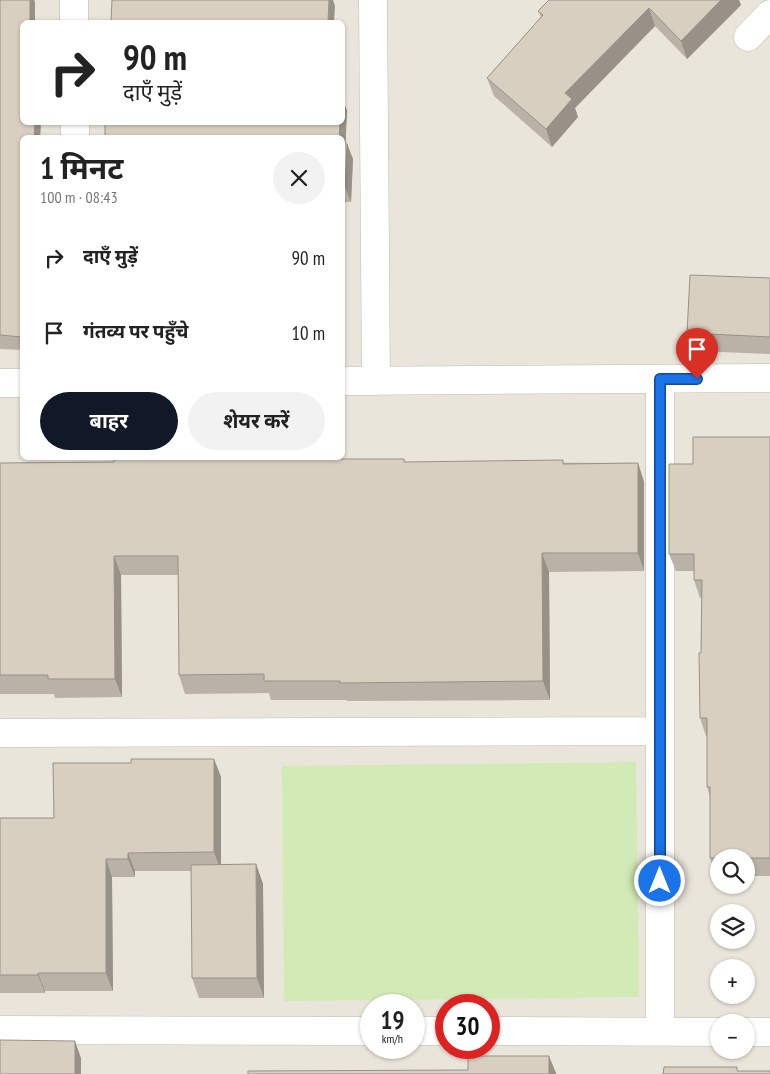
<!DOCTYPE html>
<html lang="hi">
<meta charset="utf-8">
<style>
body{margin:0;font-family:"PT Sans Narrow","Noto Sans Devanagari",sans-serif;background:#f2f2f2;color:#222;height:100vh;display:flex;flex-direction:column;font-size:19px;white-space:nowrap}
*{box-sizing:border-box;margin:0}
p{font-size:16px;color:#767676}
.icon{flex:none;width:28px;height:28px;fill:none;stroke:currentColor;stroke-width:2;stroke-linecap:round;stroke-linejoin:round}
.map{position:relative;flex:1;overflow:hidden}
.panel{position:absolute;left:20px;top:135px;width:325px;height:325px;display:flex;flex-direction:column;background:#fff;border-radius:8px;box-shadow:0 1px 4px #0004}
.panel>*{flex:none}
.banner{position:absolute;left:20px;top:20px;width:325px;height:105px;border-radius:8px;box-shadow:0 1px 4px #0004;background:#fff;color:#222;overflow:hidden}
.tools{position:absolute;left:710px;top:849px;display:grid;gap:10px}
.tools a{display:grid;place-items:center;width:45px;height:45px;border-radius:50%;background:#fff;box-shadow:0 1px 4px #0004;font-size:25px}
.speed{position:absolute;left:360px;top:994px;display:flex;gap:10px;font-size:25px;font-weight:700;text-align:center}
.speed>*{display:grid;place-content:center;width:65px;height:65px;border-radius:50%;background:#fff;box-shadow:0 1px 4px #0004;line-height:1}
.speed small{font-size:12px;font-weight:400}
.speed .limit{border:8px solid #d22;background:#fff;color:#111}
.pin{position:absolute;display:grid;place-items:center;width:42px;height:42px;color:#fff;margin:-51px -21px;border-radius:50% 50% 50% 0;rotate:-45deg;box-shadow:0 0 5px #0007}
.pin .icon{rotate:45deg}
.me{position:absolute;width:55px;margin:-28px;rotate:0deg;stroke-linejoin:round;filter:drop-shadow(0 0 4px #0008)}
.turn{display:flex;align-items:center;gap:18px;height:105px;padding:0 20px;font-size:22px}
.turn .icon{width:65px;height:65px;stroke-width:2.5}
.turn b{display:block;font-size:35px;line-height:42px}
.round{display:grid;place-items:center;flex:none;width:52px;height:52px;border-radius:26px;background:#f2f2f2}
.headline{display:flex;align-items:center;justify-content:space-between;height:85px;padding:0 20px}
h1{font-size:30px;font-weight:700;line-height:38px}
.button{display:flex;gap:10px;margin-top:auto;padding:10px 20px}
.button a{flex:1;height:58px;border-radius:30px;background:#111827;color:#fff;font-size:20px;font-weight:700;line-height:58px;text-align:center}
.button a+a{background:#f2f2f2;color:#222}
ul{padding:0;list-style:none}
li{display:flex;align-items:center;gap:15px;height:75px;padding:0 20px}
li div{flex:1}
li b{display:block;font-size:19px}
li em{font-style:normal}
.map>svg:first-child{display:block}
.residential{fill:#eae5da;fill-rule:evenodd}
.green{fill:#d2eab5}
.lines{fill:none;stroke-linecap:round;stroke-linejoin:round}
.minor-casing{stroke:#c2bbae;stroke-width:29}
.minor{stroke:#fff;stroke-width:28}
.wall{fill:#bab2a6}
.shaded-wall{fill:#979187}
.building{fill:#d8cfc1;stroke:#979187}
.route-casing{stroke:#114b97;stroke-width:12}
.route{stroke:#1a73e8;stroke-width:9}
</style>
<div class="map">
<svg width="770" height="1074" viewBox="0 0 770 1074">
<rect width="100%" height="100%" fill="#f6f3ec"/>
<path class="residential" d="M 0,0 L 770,0 L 770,1074 L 0,1074 ZM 22,22 L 342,22 L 342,122 L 22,122 ZM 22,138 L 342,138 L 342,458 L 22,458 ZM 719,858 L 746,858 L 746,885 L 719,885 ZM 719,912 L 746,912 L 746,940 L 719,940 ZM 719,968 L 746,968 L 746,995 L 719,995 ZM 371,1005 L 414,1005 L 414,1048 L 371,1048 ZM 446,1005 L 489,1005 L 489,1048 L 446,1048 ZM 719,1022 L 746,1022 L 746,1050 L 719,1050 Z"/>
<path class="green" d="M 636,762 L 639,997 L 284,1001 L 282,766 Z"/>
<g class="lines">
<g class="minor-casing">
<path id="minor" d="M 74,0 L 74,22
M 373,0 L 376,381
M 748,37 L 770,14
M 75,122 L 75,138
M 342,381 L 770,378
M 0,383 L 22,383
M 0,733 L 660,731
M 0,1030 L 371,1031
M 414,1031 L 446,1031
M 489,1031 L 719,1032
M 660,1031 L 660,379
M 746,1032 L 770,1032"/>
</g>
<use href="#minor" class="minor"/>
</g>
<path class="wall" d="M 0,0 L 34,0 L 35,2 L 22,22 L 41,122 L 40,138 L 22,138 L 22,350 L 0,349 Z
M 549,0 L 739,0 L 741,5 L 687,59 L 655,26 L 575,108 L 578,117 L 552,147 L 494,96 L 487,78 L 541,17 L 538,11 Z
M 347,110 L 345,144 L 347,144 L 353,159 L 351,202 L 342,202 L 342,138 Z
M 770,278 L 770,354 L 693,351 L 687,333 Z
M 770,437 L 770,876 L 746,876 L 746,858 L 719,858 L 719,876 L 716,876 L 710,858 L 710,796 L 707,787 L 707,736 L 706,736 L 700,718 L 702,598 L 700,598 L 694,580 L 694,571 L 676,571 L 669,554 L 693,464 Z
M 252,459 L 404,459 L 405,462 L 638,463 L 644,482 L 644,571 L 549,572 L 550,700 L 347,701 L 346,700 L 271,700 L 269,693 L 185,694 L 179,675 L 178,575 L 121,575 L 122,697 L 55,698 L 54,694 L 0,694 L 0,463 L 114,462 Z
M 214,759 L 221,777 L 221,864 L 256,864 L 263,884 L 264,998 L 199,998 L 192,978 L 192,871 L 135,871 L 135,877 L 112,877 L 113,991 L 45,991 L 45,993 L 0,993 L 0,818 L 54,818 L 131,763 Z"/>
<path class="shaded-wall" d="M 30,0 L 34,0 L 35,2 L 35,22 L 30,22 Z
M 329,0 L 333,0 L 335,6 L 334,22 L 328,22 Z
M 721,0 L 739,0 L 741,5 L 687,59 L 681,41 Z
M 649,8 L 655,26 L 575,108 L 578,117 L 552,147 L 546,129 L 565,93 Z
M 342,99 L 347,110 L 345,158 L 342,153 L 342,138 L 339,138 L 340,122 L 342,122 Z
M 35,122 L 41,122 L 40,138 L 34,138 Z
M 347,144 L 353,159 L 351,202 L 345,187 Z
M 638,463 L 644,482 L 644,571 L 638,553 Z
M 542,553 L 549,572 L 550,700 L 543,681 Z
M 114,556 L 121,575 L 122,697 L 115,679 Z
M 214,759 L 221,777 L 221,871 L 214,852 Z
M 128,853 L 135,871 L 135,877 L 128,859 Z
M 106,859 L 112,877 L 113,991 L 106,973 Z
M 256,864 L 263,884 L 264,998 L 257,978 Z
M 38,973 L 45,991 L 45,993 L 38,975 Z
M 75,1041 L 81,1058 L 81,1074 L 75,1074 Z
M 549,1056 L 556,1073 L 556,1074 L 549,1074 Z"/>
<path class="building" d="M 0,0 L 30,0 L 30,22 L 22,22 L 22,122 L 35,122 L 34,138 L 22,138 L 22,337 L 0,335 Z
M 112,0 L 329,0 L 328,22 L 111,22 Z
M 549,0 L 721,0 L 681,41 L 649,8 L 565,93 L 572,99 L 546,129 L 487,78 L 543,15 L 538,11 Z
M 105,122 L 340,122 L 339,138 L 105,138 Z
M 342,144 L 347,144 L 345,187 L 342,187 Z
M 690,275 L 770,278 L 770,337 L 687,333 Z
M 693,437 L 770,437 L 770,858 L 710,858 L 710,787 L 707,787 L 707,718 L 700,718 L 699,653 L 701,653 L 702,580 L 694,580 L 694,554 L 669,554 L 669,464 L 693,464 Z
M 114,458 L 250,458 L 250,459 L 404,459 L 404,462 L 563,460 L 563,464 L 638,463 L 638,553 L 542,553 L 543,681 L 340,683 L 340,681 L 264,681 L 264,674 L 179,675 L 178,556 L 114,556 L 115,679 L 48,679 L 48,675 L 0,675 L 0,463 L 114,462 Z
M 131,759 L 214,759 L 214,852 L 128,853 L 128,859 L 106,859 L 106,973 L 38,973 L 38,975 L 0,975 L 0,818 L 54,818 L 53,763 L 131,763 Z
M 256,864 L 257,978 L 192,978 L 191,865 Z
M 0,1040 L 75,1041 L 75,1074 L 0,1074 Z
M 468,1056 L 549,1056 L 549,1074 L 248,1074 L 248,1071 L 468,1070 Z
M 664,1067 L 737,1067 L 737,1071 L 770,1071 L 770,1074 L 663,1074 Z"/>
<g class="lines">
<g class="route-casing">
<path id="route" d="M 660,881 L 660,379 L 697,379"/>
</g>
<use href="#route" class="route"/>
</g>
</svg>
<div class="tools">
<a><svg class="icon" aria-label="search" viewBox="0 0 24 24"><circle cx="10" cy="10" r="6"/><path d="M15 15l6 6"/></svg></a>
<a><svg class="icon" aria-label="layers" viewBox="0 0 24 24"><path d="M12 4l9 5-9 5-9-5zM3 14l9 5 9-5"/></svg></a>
<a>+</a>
<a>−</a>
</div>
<div class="speed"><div>19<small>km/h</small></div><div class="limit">30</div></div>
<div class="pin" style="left:697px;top:379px;background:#d93025"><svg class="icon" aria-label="arrive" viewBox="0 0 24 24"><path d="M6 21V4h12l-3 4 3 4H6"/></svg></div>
<svg class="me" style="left:660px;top:881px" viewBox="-20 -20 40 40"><circle r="17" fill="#1a73e8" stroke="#fff" stroke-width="3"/><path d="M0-11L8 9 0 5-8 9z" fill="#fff"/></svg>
<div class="banner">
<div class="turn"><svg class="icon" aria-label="right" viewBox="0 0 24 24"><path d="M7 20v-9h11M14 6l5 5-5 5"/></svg><div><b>90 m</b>दाएँ मुड़ें</div></div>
</div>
<section class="panel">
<div class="headline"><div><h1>1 मिनट</h1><p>100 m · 08:43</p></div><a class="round"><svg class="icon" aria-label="close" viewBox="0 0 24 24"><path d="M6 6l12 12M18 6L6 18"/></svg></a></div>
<ul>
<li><svg class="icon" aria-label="right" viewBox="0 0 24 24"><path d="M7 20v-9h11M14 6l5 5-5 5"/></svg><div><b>दाएँ मुड़ें</b></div><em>90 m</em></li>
<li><svg class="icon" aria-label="arrive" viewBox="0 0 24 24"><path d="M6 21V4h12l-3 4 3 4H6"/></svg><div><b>गंतव्य पर पहुँचे</b></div><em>10 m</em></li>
</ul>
<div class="button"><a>बाहर</a><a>शेयर करें</a></div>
</section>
</div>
